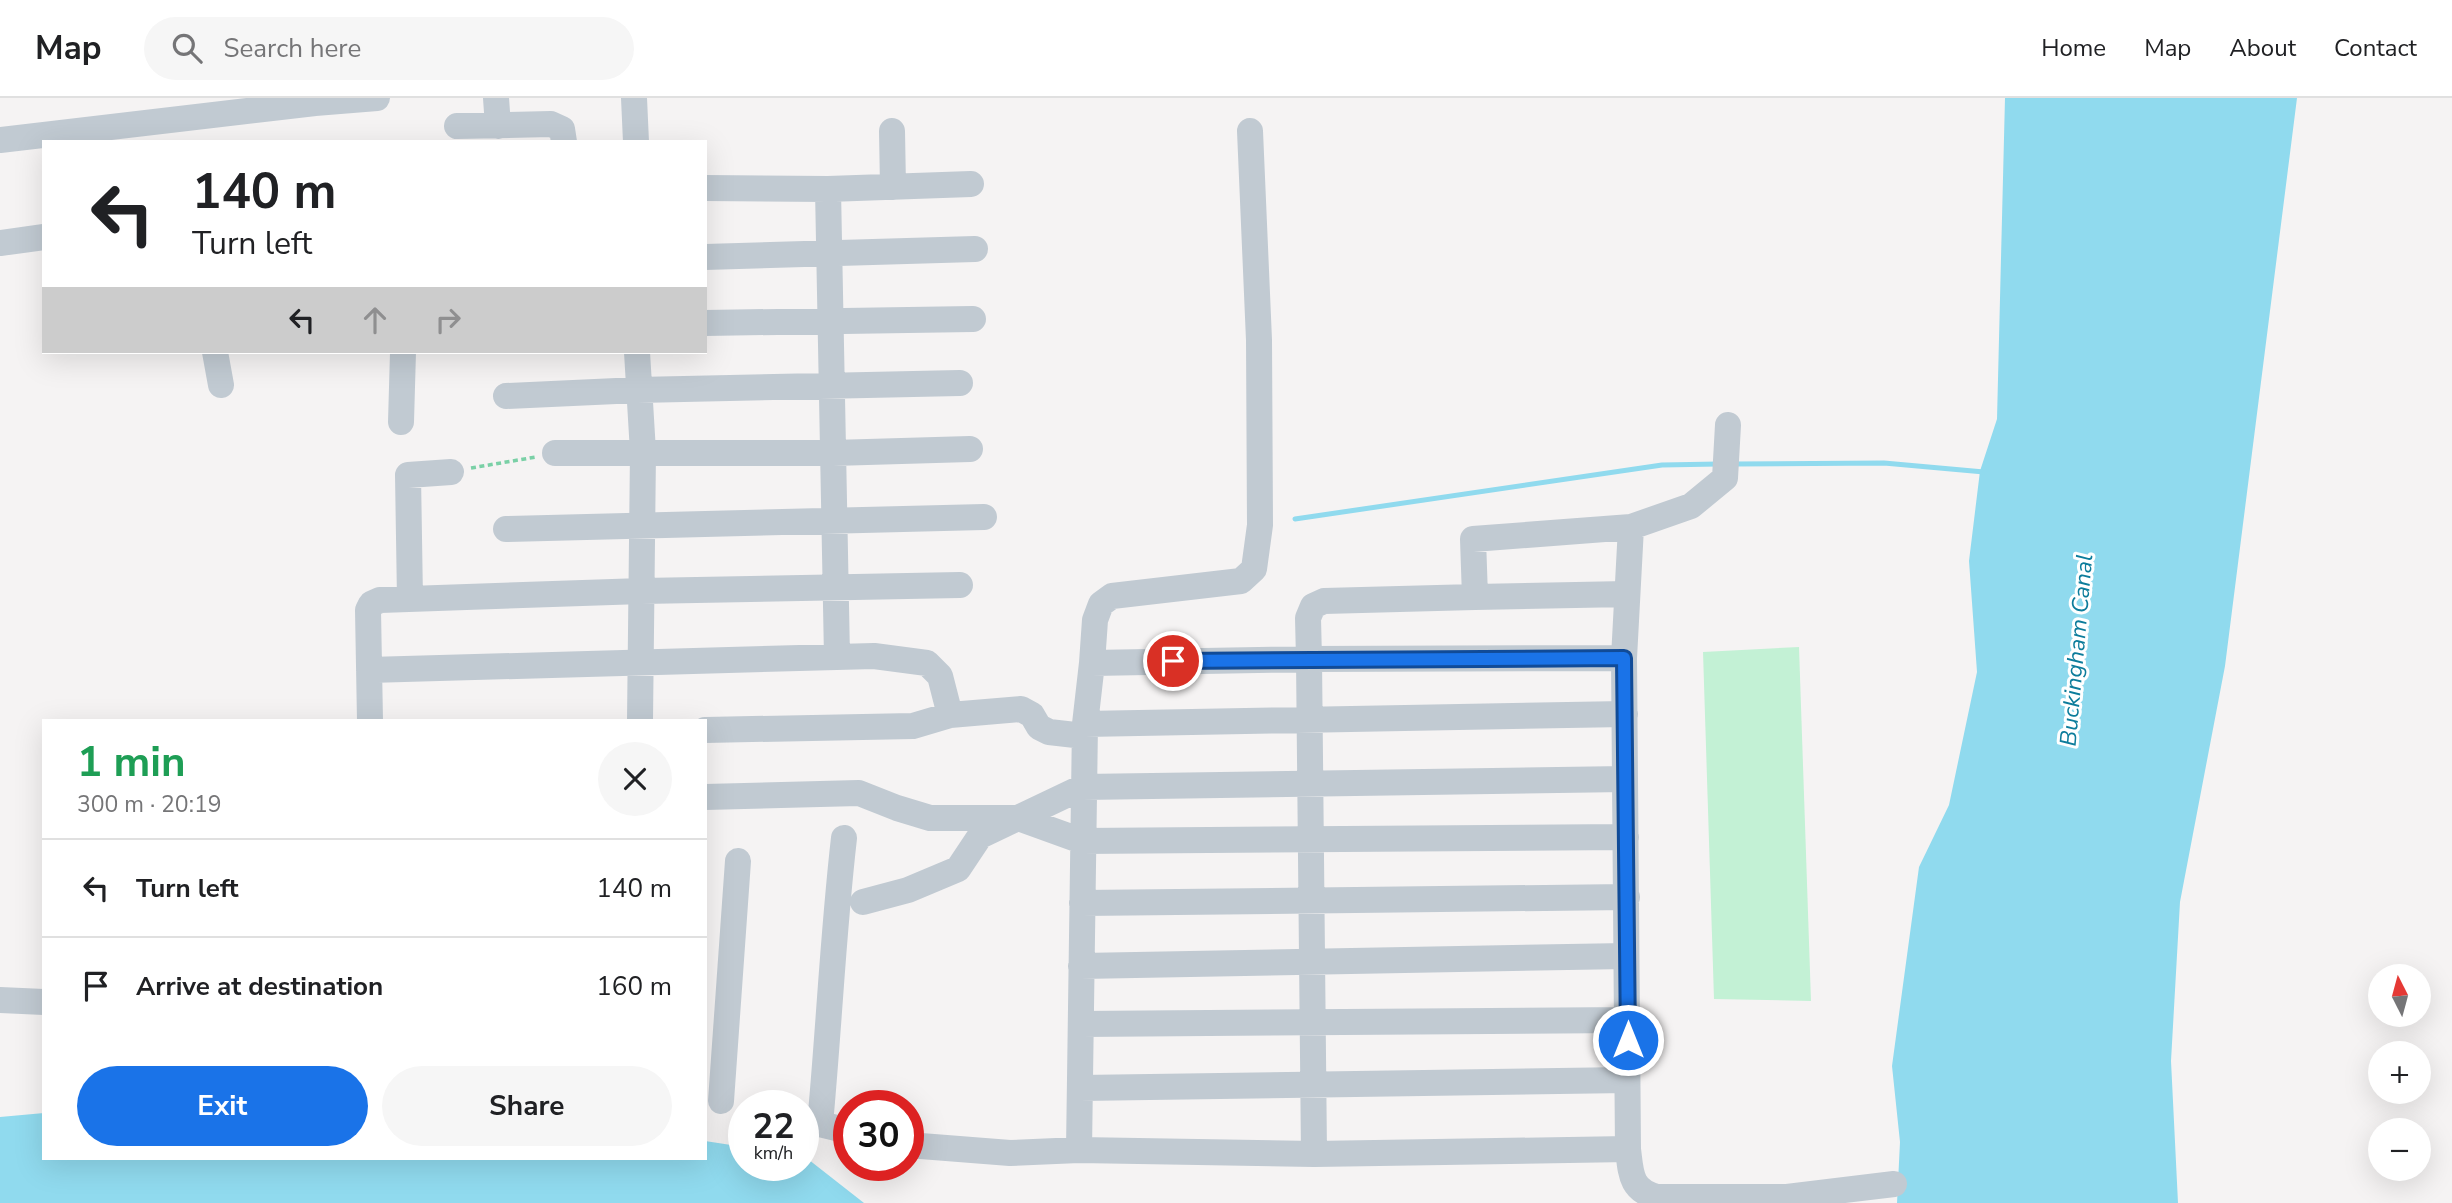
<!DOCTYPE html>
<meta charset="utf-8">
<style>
body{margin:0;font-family:"Nunito Sans",sans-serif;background:#f6f6f6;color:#202124;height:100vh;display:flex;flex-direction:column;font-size:26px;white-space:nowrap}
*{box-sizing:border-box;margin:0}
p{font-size:23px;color:#757577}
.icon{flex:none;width:38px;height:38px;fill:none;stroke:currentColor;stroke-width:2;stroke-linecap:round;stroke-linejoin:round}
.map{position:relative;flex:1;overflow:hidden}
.side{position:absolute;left:42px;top:621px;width:665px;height:441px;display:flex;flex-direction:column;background:#fff;border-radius:0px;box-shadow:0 7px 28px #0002}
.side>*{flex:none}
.guide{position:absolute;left:42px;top:42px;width:665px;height:214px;border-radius:0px;box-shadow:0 7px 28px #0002;background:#fff;color:#202124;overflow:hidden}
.needle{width:46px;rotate:354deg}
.controls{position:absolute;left:2368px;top:866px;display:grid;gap:14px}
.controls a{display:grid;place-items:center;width:63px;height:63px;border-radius:50%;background:#fff;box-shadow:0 7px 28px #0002;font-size:35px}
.speed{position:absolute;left:728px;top:992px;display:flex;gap:14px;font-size:35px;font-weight:700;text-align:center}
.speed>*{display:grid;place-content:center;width:91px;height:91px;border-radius:50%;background:#fff;box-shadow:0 7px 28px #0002;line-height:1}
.speed small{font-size:18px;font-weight:400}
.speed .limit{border:10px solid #d22;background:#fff;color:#111}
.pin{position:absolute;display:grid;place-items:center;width:60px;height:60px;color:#fff;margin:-30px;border:4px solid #fff;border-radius:50%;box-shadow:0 2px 7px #0007}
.me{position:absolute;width:77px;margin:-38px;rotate:0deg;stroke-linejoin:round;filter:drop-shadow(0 0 5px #0008)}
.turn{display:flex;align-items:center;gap:24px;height:147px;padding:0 35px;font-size:32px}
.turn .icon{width:91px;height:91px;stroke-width:2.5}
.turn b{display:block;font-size:49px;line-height:60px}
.lanes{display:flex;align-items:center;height:66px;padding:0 35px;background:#0003;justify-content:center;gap:35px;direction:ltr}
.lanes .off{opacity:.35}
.round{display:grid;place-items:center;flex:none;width:74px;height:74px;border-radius:37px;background:#f6f6f6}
.overview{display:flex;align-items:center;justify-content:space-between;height:119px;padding:0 35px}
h1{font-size:42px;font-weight:700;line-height:52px;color:#1e9e55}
.button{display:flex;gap:14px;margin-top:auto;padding:14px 35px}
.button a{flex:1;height:80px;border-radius:42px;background:#1a73e8;color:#fff;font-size:28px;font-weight:700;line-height:80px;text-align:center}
.button a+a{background:#f6f6f6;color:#202124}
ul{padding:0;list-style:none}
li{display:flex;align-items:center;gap:21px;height:98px;padding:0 35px;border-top:2px solid #e0e0e0}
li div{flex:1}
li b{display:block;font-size:26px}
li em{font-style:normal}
header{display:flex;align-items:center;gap:42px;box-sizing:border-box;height:98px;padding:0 35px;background:#fff;border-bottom:2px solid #e0e0e0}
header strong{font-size:33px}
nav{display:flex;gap:38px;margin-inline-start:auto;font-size:24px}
.search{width:490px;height:63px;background:#f6f6f6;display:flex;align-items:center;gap:18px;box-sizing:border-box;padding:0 24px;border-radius:38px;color:#757577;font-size:26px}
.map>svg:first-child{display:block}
.green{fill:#c3f1d5}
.water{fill:#90daee}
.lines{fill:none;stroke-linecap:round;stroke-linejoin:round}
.stream{stroke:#90daee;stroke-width:5}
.path{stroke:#7ad0a6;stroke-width:3.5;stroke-dasharray:5 3.5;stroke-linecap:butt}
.minor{stroke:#c1cad2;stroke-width:26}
.route-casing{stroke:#114b97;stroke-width:18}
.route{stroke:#1a73e8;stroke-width:12}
.labels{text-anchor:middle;stroke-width:6;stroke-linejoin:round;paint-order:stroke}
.water-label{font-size:23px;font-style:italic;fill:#0c7c9b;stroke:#fff}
</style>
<header>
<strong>Map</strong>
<div class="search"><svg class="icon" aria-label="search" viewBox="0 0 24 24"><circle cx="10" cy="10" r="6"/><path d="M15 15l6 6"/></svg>Search here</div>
<nav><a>Home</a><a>Map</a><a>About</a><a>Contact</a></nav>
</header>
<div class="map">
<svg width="2452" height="1105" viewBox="0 0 2452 1105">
<rect width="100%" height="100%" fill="#f5f3f3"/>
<path class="green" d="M 1799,549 L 1811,903 L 1714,901 L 1703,554 Z"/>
<path class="water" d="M 2005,0 L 2297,0 L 2225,568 L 2180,804 L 2171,963 L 2178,1105 L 1897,1105 L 1900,1044 L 1892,968 L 1919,769 L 1949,707 L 1977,574 L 1969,463 L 1980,373 L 1997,321 Z
M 44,1015 L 44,1060 L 705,1060 L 705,1043 L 744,1049 L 744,1068 L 803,1068 L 804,1058 L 864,1105 L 0,1105 L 0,1019 Z"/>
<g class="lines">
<path class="stream" d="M 1735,366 L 1884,365 L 1984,374
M 1295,421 L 1662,367 L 1718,366"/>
<path class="path" d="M 471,370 L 536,359"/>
<path class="minor" d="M 496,0 L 498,28
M 634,0 L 636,44
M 457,28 L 551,26 L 562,31 L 564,44
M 892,33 L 893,89
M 0,42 L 315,5 L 377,0
M 705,90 L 828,91 L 971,86
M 828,91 L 837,559
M 0,145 L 44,139
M 705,159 L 975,151
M 705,225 L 973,221
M 215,254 L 221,287
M 637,254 L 643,354 L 640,623
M 506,298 L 638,292 L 960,285
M 401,324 L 403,254
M 555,355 L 833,355 L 970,351
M 1631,429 L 1691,408 L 1725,380 L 1728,327
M 506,431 L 984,419
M 1475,499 L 1627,496
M 410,501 L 408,377 L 451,374
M 1092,565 L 1095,522 L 1101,506 L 1112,498 L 1241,483 L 1254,471 L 1260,427 L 1259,242 L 1250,33
M 369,572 L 874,558 L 927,565 L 940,578 L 950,617
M 370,623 L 368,512 L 371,506 L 380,502 L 642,493 L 960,487
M 1085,626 L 1625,616
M 705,632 L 913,628 L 950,617 L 1021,611 L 1032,617 L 1039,629 L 1049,634 L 1084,638
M 705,699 L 859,695 L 897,710 L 930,720 L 1018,720 L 1082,743 L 1626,739
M 863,804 L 908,792 L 958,771 L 980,738 L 1083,689 L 1625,681
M 1082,805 L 1627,799
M 1081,868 L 1626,858
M 0,902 L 44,904
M 1081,926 L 1628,922
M 1080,990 L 1627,982
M 721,1003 L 738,763
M 803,1022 L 849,1033
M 820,1026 C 829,930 833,835 844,740
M 908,1047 L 1010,1055 L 1079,1052 L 1314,1056 L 1628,1051 L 1624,560 L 1631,429 L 1473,441 L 1475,499 L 1324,503 L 1313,508 L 1308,520 L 1309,561 L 1092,565 L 1085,626 L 1079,1052
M 1628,1051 C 1631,1075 1630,1092 1657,1099 L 1787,1099 L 1894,1086
M 1314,1056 L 1309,561 L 1624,560"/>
</g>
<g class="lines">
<g class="route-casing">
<path id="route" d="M 1173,563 L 1624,560 L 1628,942"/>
</g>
<use href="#route" class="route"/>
</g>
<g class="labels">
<g class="water-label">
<text transform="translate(2076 552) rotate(-85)" y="8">Buckingham Canal</text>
</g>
</g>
</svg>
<div class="controls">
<a><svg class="needle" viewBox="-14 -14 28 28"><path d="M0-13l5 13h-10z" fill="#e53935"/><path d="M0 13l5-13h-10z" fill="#757577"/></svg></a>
<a>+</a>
<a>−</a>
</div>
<div class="speed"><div>22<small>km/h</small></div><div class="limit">30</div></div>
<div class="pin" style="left:1173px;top:563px;background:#d93025"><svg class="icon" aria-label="arrive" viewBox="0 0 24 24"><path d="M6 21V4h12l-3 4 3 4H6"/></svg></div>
<svg class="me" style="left:1628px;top:942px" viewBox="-20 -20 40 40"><circle r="17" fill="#1a73e8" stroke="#fff" stroke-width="3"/><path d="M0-11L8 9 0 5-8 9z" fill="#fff"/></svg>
<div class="guide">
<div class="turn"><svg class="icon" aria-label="left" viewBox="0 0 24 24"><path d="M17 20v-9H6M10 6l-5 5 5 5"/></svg><div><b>140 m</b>Turn left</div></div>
<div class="lanes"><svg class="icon" aria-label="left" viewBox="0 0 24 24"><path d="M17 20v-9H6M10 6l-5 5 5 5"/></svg><svg class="icon off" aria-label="ahead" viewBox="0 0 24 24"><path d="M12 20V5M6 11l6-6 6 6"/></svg><svg class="icon off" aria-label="right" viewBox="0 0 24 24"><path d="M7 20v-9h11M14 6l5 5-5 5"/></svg></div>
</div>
<section class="side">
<div class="overview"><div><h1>1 min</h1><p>300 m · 20:19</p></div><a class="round"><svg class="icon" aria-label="close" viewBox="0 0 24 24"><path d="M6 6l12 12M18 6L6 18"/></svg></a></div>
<ul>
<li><svg class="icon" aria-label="left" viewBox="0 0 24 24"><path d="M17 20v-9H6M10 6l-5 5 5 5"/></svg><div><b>Turn left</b></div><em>140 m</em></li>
<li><svg class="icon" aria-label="arrive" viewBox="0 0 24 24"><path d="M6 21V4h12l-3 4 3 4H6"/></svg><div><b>Arrive at destination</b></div><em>160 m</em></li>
</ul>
<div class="button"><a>Exit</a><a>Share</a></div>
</section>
</div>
